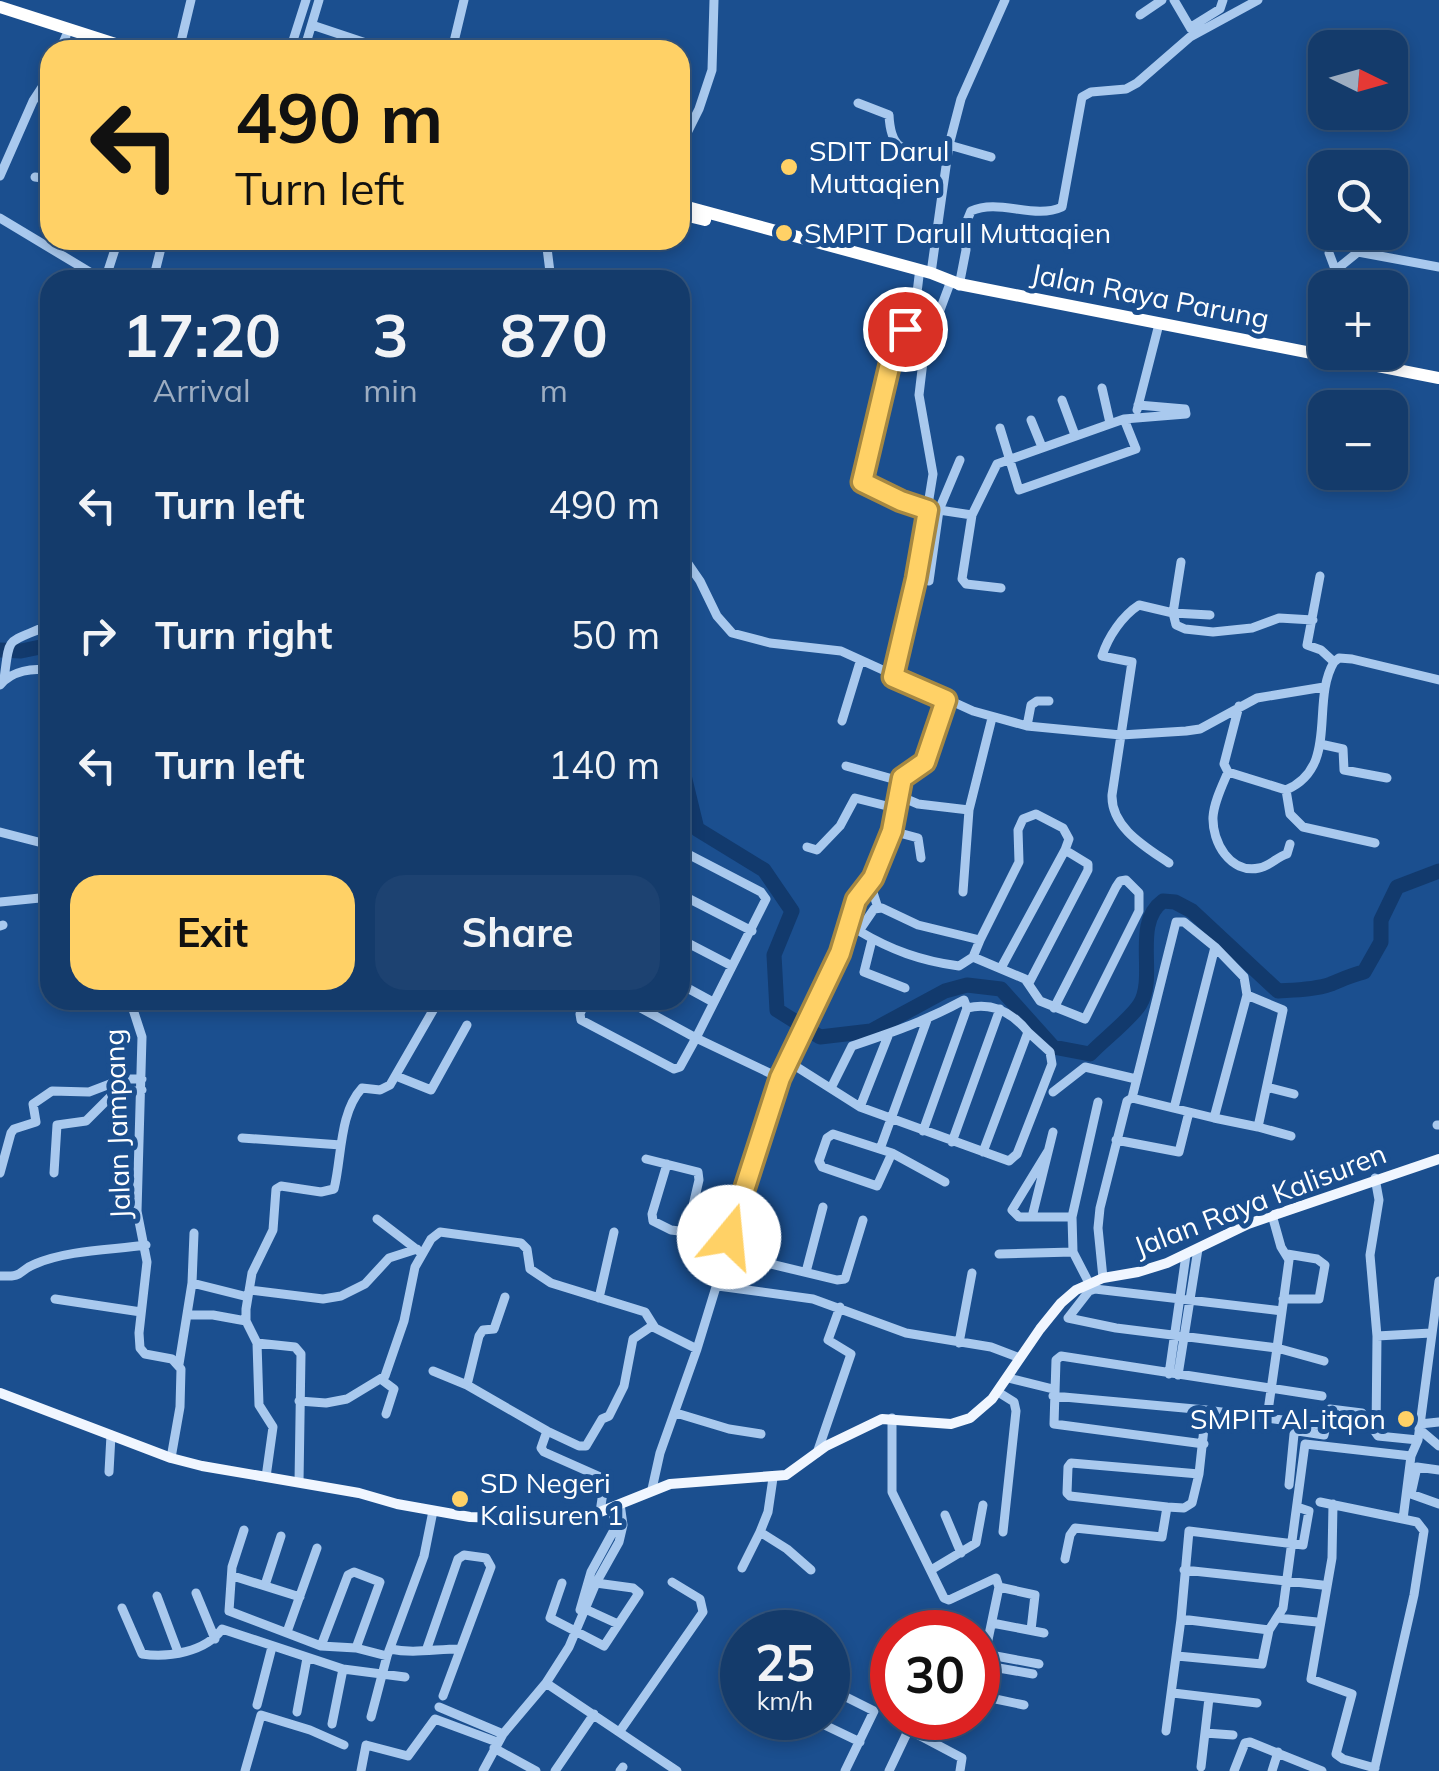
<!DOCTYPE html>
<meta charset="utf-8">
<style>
body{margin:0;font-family:Mulish,sans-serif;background:#1d4271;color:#f1f3f6;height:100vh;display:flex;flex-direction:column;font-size:38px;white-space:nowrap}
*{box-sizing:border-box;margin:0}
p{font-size:32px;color:#9dadc1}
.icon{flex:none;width:55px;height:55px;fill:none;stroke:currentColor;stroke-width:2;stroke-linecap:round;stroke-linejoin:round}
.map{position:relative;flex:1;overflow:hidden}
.side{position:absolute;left:40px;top:270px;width:650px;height:740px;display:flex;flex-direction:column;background:#143b6b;border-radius:30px;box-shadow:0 5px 15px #0003,0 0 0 2px #33557e}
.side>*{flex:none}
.guide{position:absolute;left:40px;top:40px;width:650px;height:210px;border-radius:30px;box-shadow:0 5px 15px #0003,0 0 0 2px #33557e;background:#ffd166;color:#111;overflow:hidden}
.needle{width:65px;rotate:95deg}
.tools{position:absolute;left:1308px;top:30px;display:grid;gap:20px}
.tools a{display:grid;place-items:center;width:100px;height:100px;border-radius:20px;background:#143b6b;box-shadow:0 5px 15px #0003,0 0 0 2px #33557e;font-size:50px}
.speed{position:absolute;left:720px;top:1610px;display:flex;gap:20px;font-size:50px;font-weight:700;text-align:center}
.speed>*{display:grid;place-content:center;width:130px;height:130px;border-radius:50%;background:#143b6b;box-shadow:0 5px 15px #0003,0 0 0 2px #33557e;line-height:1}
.speed small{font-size:25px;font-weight:400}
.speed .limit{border:15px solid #d22;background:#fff;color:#111}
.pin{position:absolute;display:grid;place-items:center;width:85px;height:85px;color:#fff;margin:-42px;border:5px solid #fff;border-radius:50%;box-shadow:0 2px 10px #0007}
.me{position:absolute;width:110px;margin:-55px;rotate:17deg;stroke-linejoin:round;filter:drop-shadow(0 0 8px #0008)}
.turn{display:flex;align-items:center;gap:35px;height:210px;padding:0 30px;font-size:45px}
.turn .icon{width:130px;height:130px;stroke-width:2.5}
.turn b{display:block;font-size:70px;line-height:85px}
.eta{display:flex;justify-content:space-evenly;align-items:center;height:170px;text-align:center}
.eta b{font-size:60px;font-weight:700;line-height:70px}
.button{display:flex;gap:20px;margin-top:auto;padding:20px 30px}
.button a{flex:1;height:115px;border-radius:30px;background:#ffd166;color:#111;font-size:40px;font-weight:700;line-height:115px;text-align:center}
.button a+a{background:#1d4271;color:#f1f3f6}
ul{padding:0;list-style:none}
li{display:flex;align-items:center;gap:30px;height:130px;padding:0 30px}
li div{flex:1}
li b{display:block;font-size:38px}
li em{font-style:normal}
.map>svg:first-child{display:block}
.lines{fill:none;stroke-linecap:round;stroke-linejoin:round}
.river{stroke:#123a6d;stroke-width:15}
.minor{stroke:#a9c9ee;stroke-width:9}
.major{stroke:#f0f6ff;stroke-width:10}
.highway{stroke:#fff;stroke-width:12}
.route-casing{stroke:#a68842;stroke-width:25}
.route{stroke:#ffd166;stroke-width:18}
.poi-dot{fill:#ffd166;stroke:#1b4f8f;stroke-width:4}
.labels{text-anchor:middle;stroke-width:10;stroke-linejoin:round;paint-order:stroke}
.poi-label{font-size:28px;fill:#fff;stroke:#1b4f8f;text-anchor:start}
.street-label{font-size:28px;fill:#fff;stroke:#1b4f8f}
</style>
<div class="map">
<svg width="1439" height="1771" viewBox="0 0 1439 1771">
<rect width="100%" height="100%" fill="#1b4f8f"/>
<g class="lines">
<path class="river" d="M 0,650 L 21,651 L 50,645
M 680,759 L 697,829 L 764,870 L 792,911 L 774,955 L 777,1010 L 820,1037 L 871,1031 L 945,991 L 967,985 L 1001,989 L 1053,1047 L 1090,1054 C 1102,1041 1132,1018 1140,1004 C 1157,977 1132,923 1163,901 L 1175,902 L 1192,911 L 1278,991 C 1295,990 1314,990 1331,984 C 1343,979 1351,975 1364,972 L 1381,942 L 1381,920 L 1397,887 L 1439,871"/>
<path class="minor" d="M 1174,0 L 1191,29
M 1140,15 L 1162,0
M 312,25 L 387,50
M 1191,27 L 1220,9 L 1223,0
M 60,50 L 66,36
M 179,50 L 191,0
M 290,50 L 306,0
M 304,50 L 319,0
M 452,50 L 464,0
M 858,103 L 889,115 C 891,158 910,149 947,156
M 949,145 L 991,157
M 680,147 L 699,109 L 712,70 L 714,0
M 0,176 L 33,101 L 50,75
M 35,177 L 50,179
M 0,218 L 103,280
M 546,240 L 551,280
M 1364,252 L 1369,232
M 1329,253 L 1335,269
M 931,273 L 949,145 L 961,99 L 1005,0
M 919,276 C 916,304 915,315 896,338 L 862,481 L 901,501 L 928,510
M 105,280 L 118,240
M 153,280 L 163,240
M 959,286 L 966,250 L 964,228 L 971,211 C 999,198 1034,220 1062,207 L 1082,97 L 1091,92 L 1126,89 L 1137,83 L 1190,37 L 1258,0
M 1315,355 L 1321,282 L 1358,252 L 1439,267
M 1102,388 L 1110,423
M 1062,400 L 1075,435
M 1137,410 L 1158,328
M 1031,420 L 1042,447
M 1000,428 L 1019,490 L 1136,449 L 1124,419
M 939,510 L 972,515
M 680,552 L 700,581 L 717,616 L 732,633 L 770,643 L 841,651 L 973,711 L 1027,726 L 1121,735 L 1186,731 L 1200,729 L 1257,698 L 1324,687
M 1181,562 L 1173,613 L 1210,615
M 929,581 L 939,510 L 960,460
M 1001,588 L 966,584 L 962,579 L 972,515 L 997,464 L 1124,419 L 1186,414 L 1185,409 L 1138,405
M 1334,662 L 1339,658 L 1352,659 L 1439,680
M 893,677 L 916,579 L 933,474 L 919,395 L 924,353 L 949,286
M 4,679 C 10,636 5,644 42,628 L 46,603 L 50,600
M 0,685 C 12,671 33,667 50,671
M 1239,706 L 1224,764 L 1228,772 C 1222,786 1214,802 1213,817 C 1212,842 1230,874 1259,868 C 1270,866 1277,857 1287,854 L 1290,844
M 842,721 L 860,662
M 1027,726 L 1031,705 L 1037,701 L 1049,701
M 1320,744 L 1343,749 L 1344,770 L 1387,778
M 846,766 L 900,781
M 1228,772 L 1286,790 C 1340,767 1310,702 1334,662 L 1321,650 L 1307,645 L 1320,576
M 1286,790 L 1290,814 L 1303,827 L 1375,843
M 897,795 L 918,804 L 969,810
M 892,831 L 918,838 L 921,858
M 0,832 L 50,845
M 807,847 L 817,850 L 840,826 L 855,798 L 895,808
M 680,850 L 761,892 L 766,899 L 696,1038 L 780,1078
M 1169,863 C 1144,846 1111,827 1112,795 L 1132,662 L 1102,656 C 1108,637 1122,616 1139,605 L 1173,613 L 1176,625 L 1185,629 L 1213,632 L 1252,628 L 1279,618 L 1313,620
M 870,883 L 878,908
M 963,892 L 969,810 L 992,718
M 680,894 L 752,931
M 0,902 L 50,897
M 0,926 L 3,925
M 849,927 L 859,931 L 874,909 L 882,908 L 918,925 L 980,940 L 973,957 L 1025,979 L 1040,1001 L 1085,1019 L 1139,911 L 1139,893 L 1126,880 L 1120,881 L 1116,887 L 1054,1008
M 859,931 C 891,950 921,961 959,966 L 973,957
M 680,939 L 732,966
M 872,940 L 864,972 L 905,988
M 980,940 L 1019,862 L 1018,830 L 1023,819 L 1036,814 L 1063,828 L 1069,839 L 1065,850 L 1001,968
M 1029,983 L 1088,870 L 1088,864 L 1065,850
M 680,984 L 713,1002
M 130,1000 L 142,1037 L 137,1211 L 147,1262 L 139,1333 L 140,1348 L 145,1354 L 172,1359 L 181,1369 L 180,1407 L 171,1458
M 586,1000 L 580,1014 L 581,1020 L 674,1069 L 680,1067 L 696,1038 L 626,1000
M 789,1062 L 860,1107 L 1009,1161 L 1017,1154 L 1052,1064 L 1050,1052 L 1028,1032
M 396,1076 L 431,1090 L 467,1025
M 1267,1087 L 1294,1094
M 831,1088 L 852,1046 C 893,1032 926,1021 964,1000 L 967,1008 C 992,1002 1012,1012 1028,1032 L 983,1152
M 1053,1092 L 1085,1067 L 1136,1079
M 1132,1098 L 1176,922 L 1184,922 L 1215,947
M 860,1107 L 888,1036
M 1174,1108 L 1215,947 L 1244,977 L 1247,995
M 1214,1118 L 1258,1127
M 1437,1125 L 1439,1125
M 923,1131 L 967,1008
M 242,1138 L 341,1145
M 1116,1140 L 1179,1152 L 1189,1112
M 952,1142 L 1000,1009
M 880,1149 L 927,1020
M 1048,1151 L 1012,1210 L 1019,1217 L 1072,1217
M 892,1153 L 877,1186 L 822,1167 L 819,1161 L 827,1138 L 833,1134 L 892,1153 L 945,1182
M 646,1159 L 698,1172 L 699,1180 L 687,1231
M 667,1164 L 652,1214 L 653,1221 L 671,1230 L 729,1237
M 0,1173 L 11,1133 L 14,1129 L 36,1122 L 33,1104 L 52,1091 L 89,1092 L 123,1079 L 142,1079
M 54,1173 L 57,1125 L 86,1121 L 114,1093 L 142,1090
M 1375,1178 L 1379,1200 L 1370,1255 L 1377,1336 L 1376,1433
M 1272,1215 L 1281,1247 L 1289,1260 L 1277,1348 L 1116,1328 L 1068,1318 L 1089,1291 L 1095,1289 L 1282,1311
M 1032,1217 L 1053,1132
M 377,1219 L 420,1252
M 725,1253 L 837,1280 L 845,1279 L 863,1220
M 999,1254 L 1073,1252
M 806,1272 L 823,1207
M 0,1276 C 26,1277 17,1271 35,1264 C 68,1250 111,1250 146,1245
M 1103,1278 L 1098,1228 L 1100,1208 L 1127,1101 L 1132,1098 L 1214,1118 L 1247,995 L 1283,1010 L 1258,1127 L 1291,1136
M 192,1283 L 248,1297
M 1089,1283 L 1073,1252 L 1072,1217 L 1098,1102
M 718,1286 L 813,1299 L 906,1333 L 991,1347 L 1020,1358
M 250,1290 L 323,1299 L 341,1296 L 365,1284 L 389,1258 L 417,1249
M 505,1297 L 494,1329 L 483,1330 L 479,1336 L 467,1385 L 547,1431 L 541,1448 L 544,1452 L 605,1479 L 600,1512
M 599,1298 L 614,1232
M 55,1299 L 141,1312
M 1283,1299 L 1319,1299 L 1325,1265 L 1317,1259 L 1287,1254
M 187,1315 L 213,1315 L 246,1321
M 1377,1336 L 1431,1333
M 257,1343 L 295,1347 L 301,1354 L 299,1482
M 959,1343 L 972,1273
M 179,1364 L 192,1283 L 194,1233
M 433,1371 L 467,1385
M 1169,1374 L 1186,1255
M 1178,1375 L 1198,1249
M 1008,1378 L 1053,1389
M 382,1380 L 394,1389 L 386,1414
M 998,1392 L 1014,1402 L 1016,1411 L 1003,1532
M 1053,1396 L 1206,1410
M 299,1401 L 326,1403 L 347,1399 L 385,1376 L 404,1321 L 415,1267 L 431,1239 L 440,1232 L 521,1243 L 527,1249 L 530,1269 L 551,1283 L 645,1312 L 655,1328 L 697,1349
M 676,1413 L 729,1429 L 761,1434
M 892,1418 L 892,1492 L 944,1598 L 949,1600 L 996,1578 L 999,1587 L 985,1654 L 1039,1664
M 1267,1418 L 1320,1425
M 1420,1424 L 1439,1422
M 1419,1429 L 1439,1446
M 547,1431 L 579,1446 L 586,1446 L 602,1419 L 609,1416 L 624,1386 L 633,1339 L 652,1326
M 1204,1444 L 1054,1424 L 1056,1360 L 1061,1356 L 1322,1396
M 817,1453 L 851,1354 L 828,1340 L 840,1307
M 1439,1470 L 1417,1467 L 1411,1494 L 1439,1504
M 109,1472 L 111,1435
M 266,1477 L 273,1427 L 259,1405 L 257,1343 L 246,1321 L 246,1309 L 252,1273 L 273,1230 L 276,1189 L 281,1186 L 321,1192 L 334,1189 C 342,1157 339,1113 362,1088 L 380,1090 L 390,1085 L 439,1000
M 773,1478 L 768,1512 L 760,1532 L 787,1549 L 811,1570
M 1289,1485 L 1294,1434 L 1298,1431 L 1324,1435 L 1330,1409 L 1362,1413 L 1378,1436 L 1418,1440
M 652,1489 L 660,1453 L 697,1349 L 780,1078 L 840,953 L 856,900 L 873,878 L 892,831 L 902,778 L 908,770 L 923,765 L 946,700
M 1320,1502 L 1417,1522 L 1424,1531 L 1414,1595 L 1374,1771
M 1333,1504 L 1332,1558 L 1311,1679 L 1352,1694 L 1336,1754 L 1343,1759 L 1375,1768
M 1167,1507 L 1070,1496 L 1067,1493 L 1068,1467 L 1071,1463 L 1199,1474
M 945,1515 L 961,1553
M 1403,1519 L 1411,1456 L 1418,1440 L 1439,1281
M 244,1530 L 232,1567 L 229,1611 L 321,1646 L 356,1648 L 387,1656
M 1065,1559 L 1070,1535 L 1075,1528 L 1162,1537 L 1167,1507 L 1184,1508 L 1192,1503 L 1199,1474 L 1206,1410 L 1267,1418 L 1277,1348 L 1324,1361
M 742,1568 L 760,1532
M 931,1570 L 976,1543 L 983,1505
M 1184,1570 L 1322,1585
M 233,1576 L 300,1597
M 562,1583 L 550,1618 L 604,1646 L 639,1593 L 633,1588 L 596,1583
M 265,1585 L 281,1536
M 999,1587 L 1035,1595 L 1031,1630
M 196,1593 L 215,1639
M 157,1596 L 178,1652
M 122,1608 L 142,1654 C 168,1658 206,1652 222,1629 L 343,1669 L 405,1677
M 583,1608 L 618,1624
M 580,1610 L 591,1572 L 614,1530 L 614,1507
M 1278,1618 L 1317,1622
M 1181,1619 L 1189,1531 L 1303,1545 L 1309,1511 L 1297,1507
M 992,1623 L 1044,1633
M 287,1632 L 317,1548
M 321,1646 L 348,1575 L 354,1572 L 380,1582 L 356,1648
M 427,1648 L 458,1559 L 464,1555 L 486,1558 L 491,1567 L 443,1696
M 390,1649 C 413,1654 436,1649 459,1649
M 1177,1656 L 1262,1664 L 1269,1630 L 1283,1608 L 1305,1444 L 1411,1456
M 987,1666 L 1033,1674
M 990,1666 L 986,1697 L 1024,1705
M 546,1683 L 677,1771
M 828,1688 L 874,1711 L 845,1771
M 1173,1693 L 1257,1703
M 257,1705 L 272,1647
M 439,1707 L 503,1734
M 297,1712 L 307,1658
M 371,1717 L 387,1656 L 424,1556 L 433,1511
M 812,1719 L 860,1742
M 332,1724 L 343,1669
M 620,1731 L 703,1612 L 700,1599 L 672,1582
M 1166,1731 L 1181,1619 L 1269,1630
M 1205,1733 L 1233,1735
M 494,1748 L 536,1771
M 1201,1767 L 1209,1698
M 245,1771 L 261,1715 L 310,1730 L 344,1745
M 361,1771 L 366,1745 L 408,1756 L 435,1719 L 497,1742
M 483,1771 L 503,1734 L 546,1683 L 569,1647 L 596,1583 L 619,1542 L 623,1525 L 620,1504
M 555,1771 L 594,1714
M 620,1771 L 623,1767
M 889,1771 L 907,1733 L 911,1731 L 962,1758 L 960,1771
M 1234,1771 L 1245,1743 L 1250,1742 L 1322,1771
M 1272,1771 L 1278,1752"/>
<path class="major" d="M 0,1393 L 171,1458 L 202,1466 L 359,1493 L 397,1504 L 470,1517 L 564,1520 L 600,1512 L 670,1484 L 786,1475 L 826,1446 L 882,1419 L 951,1424 L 970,1418 L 992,1399 L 1040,1329 L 1061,1303 L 1076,1290 L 1103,1278 L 1138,1272 L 1167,1263 L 1248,1224 L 1439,1159"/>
<path class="highway" d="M 0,7 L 134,50
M 680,205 L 931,273 L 959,284 L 1439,378
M 680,214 L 705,220"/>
</g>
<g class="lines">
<g class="route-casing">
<path id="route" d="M 729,1237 L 780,1078 L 840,953 L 856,900 L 873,878 L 892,831 L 902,778 L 925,762 L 946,700 L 893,677 L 916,579 L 928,510 L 901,501 L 862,482 L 896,338 L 905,329"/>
</g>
<use href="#route" class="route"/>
</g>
<g class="poi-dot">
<circle cx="789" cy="167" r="10"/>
<circle cx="784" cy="233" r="10"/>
<circle cx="1406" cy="1419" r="10"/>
<circle cx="460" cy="1499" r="10"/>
</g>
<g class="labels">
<g class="poi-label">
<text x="809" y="161">SDIT Darul<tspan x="809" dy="32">Muttaqien</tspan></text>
<text x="804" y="243">SMPIT Darull Muttaqien</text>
<text x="1386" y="1429" text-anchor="end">SMPIT Al-itqon</text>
<text x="480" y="1493">SD Negeri<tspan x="480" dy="32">Kalisuren 1</tspan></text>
</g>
<g class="street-label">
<text transform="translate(1150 296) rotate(11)" y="10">Jalan Raya Parung</text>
<text transform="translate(117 1124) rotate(-92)" y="10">Jalan Jampang</text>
<text transform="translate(1260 1200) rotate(-21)" y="10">Jalan Raya Kalisuren</text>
</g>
</g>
</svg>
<div class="tools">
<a><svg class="needle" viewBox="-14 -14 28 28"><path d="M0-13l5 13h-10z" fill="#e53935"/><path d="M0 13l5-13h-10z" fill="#9dadc1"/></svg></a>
<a><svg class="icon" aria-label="search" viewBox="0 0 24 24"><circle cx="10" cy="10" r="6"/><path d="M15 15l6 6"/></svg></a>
<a>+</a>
<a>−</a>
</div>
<div class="speed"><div>25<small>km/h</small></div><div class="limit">30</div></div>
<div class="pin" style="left:905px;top:329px;background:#d93025"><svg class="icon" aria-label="arrive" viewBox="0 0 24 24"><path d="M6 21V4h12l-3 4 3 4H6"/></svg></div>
<svg class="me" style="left:729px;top:1237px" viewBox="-20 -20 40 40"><circle r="19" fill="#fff"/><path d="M0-13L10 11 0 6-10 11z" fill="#ffd166"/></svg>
<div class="guide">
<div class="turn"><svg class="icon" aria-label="left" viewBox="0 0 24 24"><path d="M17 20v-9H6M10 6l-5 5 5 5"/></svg><div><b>490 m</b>Turn left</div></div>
</div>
<section class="side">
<div class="eta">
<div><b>17:20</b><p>Arrival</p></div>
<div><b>3</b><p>min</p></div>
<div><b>870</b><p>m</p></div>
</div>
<ul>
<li><svg class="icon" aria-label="left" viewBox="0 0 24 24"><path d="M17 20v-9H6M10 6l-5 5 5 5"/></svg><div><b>Turn left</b></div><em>490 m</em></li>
<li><svg class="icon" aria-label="right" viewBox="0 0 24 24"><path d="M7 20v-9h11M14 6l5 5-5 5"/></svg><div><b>Turn right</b></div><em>50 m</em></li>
<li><svg class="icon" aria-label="left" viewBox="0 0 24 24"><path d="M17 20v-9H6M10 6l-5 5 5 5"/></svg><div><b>Turn left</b></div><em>140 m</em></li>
</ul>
<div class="button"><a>Exit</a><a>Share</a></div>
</section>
</div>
